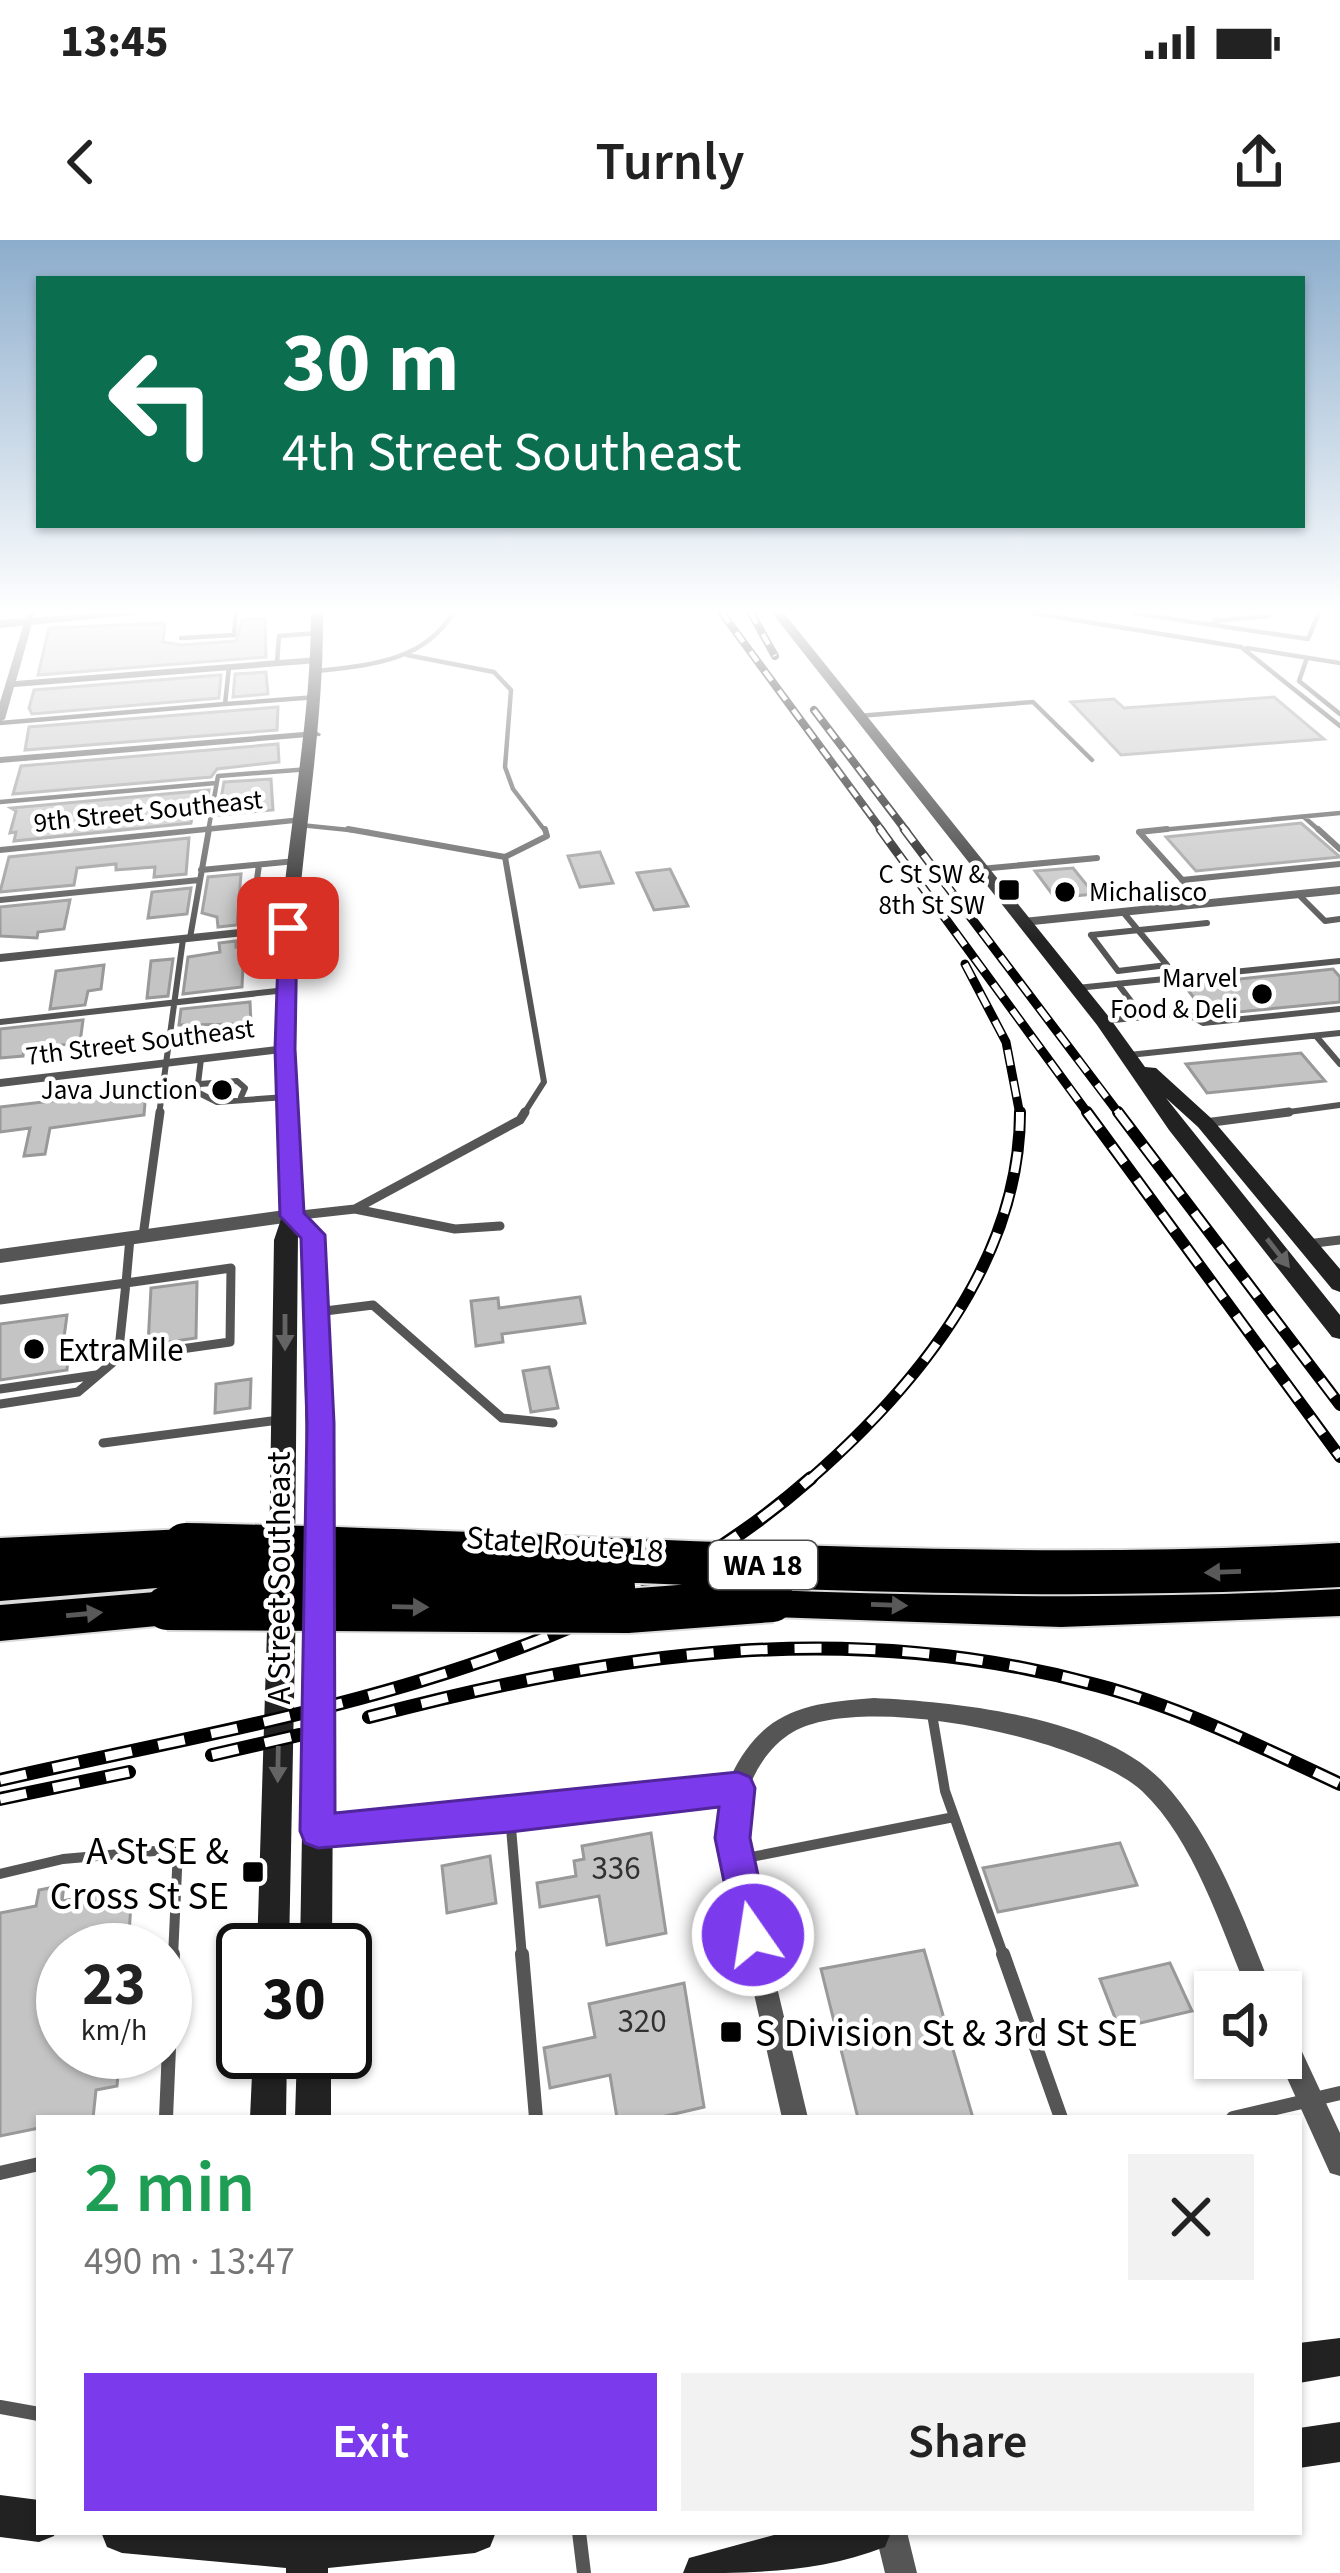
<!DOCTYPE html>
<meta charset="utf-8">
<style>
body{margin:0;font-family:"Source Sans 3",sans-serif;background:#f2f2f2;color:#222;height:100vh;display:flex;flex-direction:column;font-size:45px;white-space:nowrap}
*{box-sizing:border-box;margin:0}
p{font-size:39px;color:#767676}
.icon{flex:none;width:66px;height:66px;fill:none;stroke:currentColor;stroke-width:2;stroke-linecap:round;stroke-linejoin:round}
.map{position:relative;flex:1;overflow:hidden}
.details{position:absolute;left:36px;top:1875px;width:1266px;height:420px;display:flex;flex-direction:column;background:#fff;border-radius:0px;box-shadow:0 3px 9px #0004}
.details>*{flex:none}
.top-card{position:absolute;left:36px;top:36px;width:1269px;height:252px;border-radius:0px;box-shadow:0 3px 9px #0004;background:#0b6e4f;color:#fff;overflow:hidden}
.fabs{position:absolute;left:1194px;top:1731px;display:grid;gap:24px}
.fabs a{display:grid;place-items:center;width:108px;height:108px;border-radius:0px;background:#fff;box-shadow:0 3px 9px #0004;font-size:60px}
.speed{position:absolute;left:36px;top:1683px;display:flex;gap:24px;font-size:60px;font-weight:700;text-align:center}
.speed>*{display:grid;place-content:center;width:156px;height:156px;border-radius:50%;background:#fff;box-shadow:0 3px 9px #0004;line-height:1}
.speed small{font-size:30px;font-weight:400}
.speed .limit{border:6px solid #111;border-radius:18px;background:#fff;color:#111}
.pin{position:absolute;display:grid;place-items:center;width:102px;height:102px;color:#fff;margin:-51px;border-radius:24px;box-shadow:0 6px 18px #0006}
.me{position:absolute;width:132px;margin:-66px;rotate:347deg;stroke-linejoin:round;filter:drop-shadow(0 0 9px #0008)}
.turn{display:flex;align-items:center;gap:42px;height:252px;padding:0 48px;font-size:54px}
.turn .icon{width:156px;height:156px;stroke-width:2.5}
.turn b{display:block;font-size:84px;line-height:102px}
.round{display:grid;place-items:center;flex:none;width:126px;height:126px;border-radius:0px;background:#f2f2f2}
.head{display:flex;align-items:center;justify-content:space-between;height:204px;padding:0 48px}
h1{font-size:72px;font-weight:600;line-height:90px;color:#1e9e55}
.primary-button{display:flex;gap:24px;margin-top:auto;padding:24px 48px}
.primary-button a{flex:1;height:138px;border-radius:0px;background:#7c3aed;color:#fff;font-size:48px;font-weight:600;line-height:138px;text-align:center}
.primary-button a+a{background:#f2f2f2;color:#222}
.status{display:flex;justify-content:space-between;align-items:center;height:84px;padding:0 60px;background:#fff;direction:ltr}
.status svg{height:33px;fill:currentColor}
header{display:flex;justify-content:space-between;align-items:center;height:156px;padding:0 48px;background:#fff;font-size:54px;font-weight:600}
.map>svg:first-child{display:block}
.building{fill:#c4c4c4;stroke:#999;stroke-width:3}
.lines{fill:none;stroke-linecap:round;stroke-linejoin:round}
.motorway-casing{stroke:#dbdbdb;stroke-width:4}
.service-far4{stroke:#555;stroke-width:4.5}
.service-far3{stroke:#555;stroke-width:6}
.service-far2{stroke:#555;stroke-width:9}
.service-far1{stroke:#555;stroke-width:10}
.service{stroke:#555;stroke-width:14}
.minor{fill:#555;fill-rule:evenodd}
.tertiary{fill:#555;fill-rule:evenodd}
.secondary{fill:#222;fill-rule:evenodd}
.motorway{fill:#000;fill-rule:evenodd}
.rail-far3-casing{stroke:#000;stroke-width:8}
.rail-far2-casing{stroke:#000;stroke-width:9}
.rail-far1-casing{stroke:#000;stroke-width:12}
.rail-casing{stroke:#000;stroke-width:14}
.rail-far3{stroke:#fff;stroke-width:4.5;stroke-dasharray:12;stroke-linecap:butt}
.rail-far2{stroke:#fff;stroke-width:6;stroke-dasharray:16;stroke-linecap:butt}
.rail-far1{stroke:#fff;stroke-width:8;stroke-dasharray:21;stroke-linecap:butt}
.rail{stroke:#fff;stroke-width:9;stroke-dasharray:27;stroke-linecap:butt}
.motorway-bridge-casing{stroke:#dbdbdb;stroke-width:48;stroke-linecap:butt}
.motorway-bridge{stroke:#000;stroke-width:44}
.oneway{fill:#646464}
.oneway2{fill:#595959}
.route{fill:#7c3aed;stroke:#51269a;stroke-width:3}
.poi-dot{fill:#000;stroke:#fff;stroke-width:4.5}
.labels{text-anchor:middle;stroke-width:9;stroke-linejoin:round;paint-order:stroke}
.far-street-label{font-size:27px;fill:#000;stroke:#fff}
.far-poi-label{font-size:27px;fill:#000;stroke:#fff;text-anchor:end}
.shield{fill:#fff;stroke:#4c4c4c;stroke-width:3}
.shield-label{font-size:30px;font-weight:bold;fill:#000}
.poi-label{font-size:33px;fill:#000;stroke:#fff;text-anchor:start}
.street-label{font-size:33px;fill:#000;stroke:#fff}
.near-number-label{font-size:33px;fill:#313131}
.near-poi-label{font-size:39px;fill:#000;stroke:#fff;text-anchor:end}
</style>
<div class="status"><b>13:45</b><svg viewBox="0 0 49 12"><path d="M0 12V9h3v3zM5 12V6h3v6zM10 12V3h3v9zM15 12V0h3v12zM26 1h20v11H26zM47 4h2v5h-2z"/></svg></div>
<header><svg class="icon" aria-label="back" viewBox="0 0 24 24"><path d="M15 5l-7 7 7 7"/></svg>Turnly<svg class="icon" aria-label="share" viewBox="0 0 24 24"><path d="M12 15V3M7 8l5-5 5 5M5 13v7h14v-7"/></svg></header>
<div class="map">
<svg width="1340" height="2333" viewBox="0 0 1340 2333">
<rect width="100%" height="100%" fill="#fff"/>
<path class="building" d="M 265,378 L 266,417 L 38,435 L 49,388 L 165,383 L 163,402 L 181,405 L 236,401 L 242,380 Z
M 266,432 L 268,454 L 233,457 L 235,434 Z
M 221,435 L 219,458 L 32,474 L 29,468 L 34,450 Z
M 1274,457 L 1324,499 L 1121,515 L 1071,462 L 1114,459 L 1124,468 Z
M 278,467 L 277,490 L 25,510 L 29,487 Z
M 278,504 L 279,522 L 217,529 L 211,537 L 13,554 L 21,526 Z
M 271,539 L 273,570 L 218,575 L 224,542 Z
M 209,550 L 204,576 L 192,577 L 191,583 L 14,601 L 16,592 L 10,593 L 16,571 L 11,568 Z
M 1301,583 L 1340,617 L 1196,631 L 1166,597 Z
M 189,598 L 186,634 L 154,637 L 155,627 L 116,630 L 116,624 L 77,628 L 74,645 L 0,652 L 9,617 Z
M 600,612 L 613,643 L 580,647 L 568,616 Z
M 1073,628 L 1094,654 L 1055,658 L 1035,631 Z
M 670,629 L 688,666 L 654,670 L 637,633 Z
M 241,634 L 237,685 L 218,687 L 217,677 L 202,673 L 208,637 Z
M 191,648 L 187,674 L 148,678 L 152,652 Z
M 70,660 L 64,689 L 38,692 L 37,698 L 0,696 L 0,667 Z
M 236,701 L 236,707 L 244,706 L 242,747 L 183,754 L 188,717 L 220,712 L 219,703 Z
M 173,719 L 168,756 L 147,758 L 151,721 Z
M 104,725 L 101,749 L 88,751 L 85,765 L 50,769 L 56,731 Z
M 1333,729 L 1340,737 L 1340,762 L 1207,775 L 1184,745 Z
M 250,762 L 251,784 L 179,785 L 181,769 Z
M 83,780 L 80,803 L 24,809 L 23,816 L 0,818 L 0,789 Z
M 1301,813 L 1325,841 L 1207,853 L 1186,824 Z
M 146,850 L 144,875 L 50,888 L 45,914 L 24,916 L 30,888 L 0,892 L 0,867 Z
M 197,1042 L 196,1098 L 148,1105 L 151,1048 Z
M 580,1057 L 585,1083 L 502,1094 L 503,1102 L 476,1106 L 471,1061 L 498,1058 L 499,1068 Z
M 67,1075 L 63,1105 L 69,1104 L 67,1130 L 0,1140 L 0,1084 Z
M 549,1127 L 558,1168 L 531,1172 L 523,1131 Z
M 251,1139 L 250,1168 L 215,1173 L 216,1144 Z
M 651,1593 L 666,1693 L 607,1705 L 599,1656 L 540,1667 L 537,1643 L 576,1636 L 574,1621 L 584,1619 L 582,1606 Z
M 1120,1603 L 1137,1645 L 998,1672 L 983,1628 Z
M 490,1616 L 496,1663 L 447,1673 L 442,1626 Z
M 64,1645 L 62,1661 L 132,1648 L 128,1710 L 63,1710 L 63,1812 L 120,1812 L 117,1846 L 96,1850 L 93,1878 L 39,1878 L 39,1888 L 0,1896 L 0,1673 L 36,1666 L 39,1650 Z
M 924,1710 L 973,1878 L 858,1878 L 821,1729 Z
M 1170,1723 L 1192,1771 L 1119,1788 L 1100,1739 Z
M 684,1743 L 704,1867 L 657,1878 L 617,1878 L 610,1835 L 550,1848 L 544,1808 L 595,1797 L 589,1764 Z"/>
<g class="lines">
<g class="motorway-casing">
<path id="motorway" d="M 185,1289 L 199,1294 L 205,1305 L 199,1316 L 189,1320 L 199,1333 L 193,1345 L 0,1361 L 0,1298 Z
M 1340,1342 L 1340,1376 L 1061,1387 L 772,1377 L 758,1372 L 752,1360 L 758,1348 L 772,1343 L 1061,1353 Z
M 167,1351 L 181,1356 L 187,1368 L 181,1380 L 167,1385 L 0,1401 L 0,1365 Z"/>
</g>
<path class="service-far4" d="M 1032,373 L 1241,407 L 1340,486
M 1133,373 L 1308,399 L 1319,373
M 1214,381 L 1269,376
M 181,398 L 234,395 L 236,373
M 1247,408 L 1340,423
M 407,415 L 494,432 L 511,450 L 505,527 L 513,549 L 546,592
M 1307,418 L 1299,441 L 1340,474
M 277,423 L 279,396 L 317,393
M 229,427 L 225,464 L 317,457
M 317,431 C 370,425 423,422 453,373
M 858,476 L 1033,462 L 1092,520
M 0,483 L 225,464
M 0,562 L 216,543
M 1304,577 L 1321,592
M 300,585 L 369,592
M 208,592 L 218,536 L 310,529
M 1139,592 L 1340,573"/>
<path class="service-far3" d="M 348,589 L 505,617 L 544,842 L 523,875
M 1318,589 L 1340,609
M 1139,592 L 1167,589
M 1139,592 L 1204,664
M 505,617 L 547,596 L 545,589
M 980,629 L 1097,618
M 201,630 L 296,621
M 1182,640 L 1340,624
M 1298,654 L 1325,681 L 1340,679
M 0,660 L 199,640
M 253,667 L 259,625
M 1123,672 L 1167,725
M 1091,695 L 1207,683
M 1091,695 L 1118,731 L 1167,725
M 190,698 L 209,589
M 1118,744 L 1143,777
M 1077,748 L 1340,721
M 1103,781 L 1186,773 L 1203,783 L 1340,769
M 0,782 L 286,750
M 1316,796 L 1340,824
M 1129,815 L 1340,793
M 201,819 L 197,852 L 217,862 L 286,857
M 200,844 L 237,841 L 245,848 L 241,857
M 159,875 L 183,699
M 1267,875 L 1340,865"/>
<path class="service-far2" d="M 1205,883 L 1289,872
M 355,969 L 520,880 L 525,872
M 292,976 L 355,969 L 455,989 L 500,986
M 143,996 L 160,872
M 1307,1004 L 1340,1000
M 231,1028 L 230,1102 L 118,1118 L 126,1043 Z
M 126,1043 L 130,998
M 0,1060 L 126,1043
M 317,1072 L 373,1065 L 502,1178 L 553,1183
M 0,1149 L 96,1135
M 0,1164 L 78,1152 L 118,1118
M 103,1203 L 279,1180"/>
<path class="service-far1" d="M 932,1474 L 945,1551 L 1004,1717
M 510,1576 L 522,1717
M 736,1620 L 954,1577
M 0,1634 L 63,1619 L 178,1609 L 173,1717"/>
<path class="service" d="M 522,1714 L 536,1878
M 1003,1714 L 1061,1878
M 166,1878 L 173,1714
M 1233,1878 L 1340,1853
M 0,1933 L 39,1924
M 0,2167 L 39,2174
M 579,2292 L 584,2333"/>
<path class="minor" d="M 27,373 L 35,373 L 16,441 L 318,417 L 323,420 L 318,423 L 14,447 L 5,479 L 0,482 L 0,462 Z
M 316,491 L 321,494 L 320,496 L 0,523 L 0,517 Z
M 301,577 L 307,580 L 305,582 L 0,613 L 0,607 Z
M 1340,646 L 1340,654 L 1023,686 L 1017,682 L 1023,678 Z
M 288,684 L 292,685 L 292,691 L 0,722 L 0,714 Z
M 285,805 L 292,809 L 290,812 L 0,847 L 0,839 Z
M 874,1458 C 958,1462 1101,1477 1162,1541 C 1216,1598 1244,1681 1273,1752 L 1248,1752 C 1221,1688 1194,1600 1142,1551 C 1084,1498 863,1451 793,1492 C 770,1505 753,1532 746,1557 C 734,1602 756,1656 766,1700 C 780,1760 794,1819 808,1878 L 782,1878 L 726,1630 L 721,1598 L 723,1561 L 510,1587 L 318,1602 L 310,1599 L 306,1591 L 310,1583 L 318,1580 L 510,1565 L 730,1538 C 762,1470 805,1463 874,1458 Z
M 1281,1782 L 1290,1786 L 1340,1893 L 1340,1936 L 1330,1933 L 1278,1818 L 1281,1818 Z
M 875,2292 L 907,2292 L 917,2333 L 885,2333 Z"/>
<path class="tertiary" d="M 96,373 L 152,373 L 0,388 L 0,380 Z
M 292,969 L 302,976 L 299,981 L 0,1023 L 0,1009 Z"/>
<path class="secondary" d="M 311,373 L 323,373 C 324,488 302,600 295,715 C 290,801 298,888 302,974 L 324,995 L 334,1318 L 330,1326 L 321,1329 L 312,1326 L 308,1318 L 302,997 L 298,993 L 295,1318 L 291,1326 L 282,1329 L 273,1326 L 269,1318 L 274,1000 L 282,976 C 278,891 272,805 278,720 C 285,603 311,490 311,373 Z
M 772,373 L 784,373 L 1109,777 L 1145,827 L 1156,828 L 1212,879 L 1340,1029 L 1340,1052 L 1332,1049 L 1198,887 L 1166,858 L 1340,1075 L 1340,1099 L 1332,1097 L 1169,890 L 1097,785 Z
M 282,1348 L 292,1351 L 296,1359 L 289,1710 L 257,1710 L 268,1359 L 272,1351 Z
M 320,1348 L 330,1351 L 334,1359 L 332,1710 L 300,1710 L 306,1359 L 310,1351 Z
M 253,1812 L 287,1812 L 286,1878 L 250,1878 Z
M 297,1812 L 331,1812 L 331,1878 L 295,1878 Z
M 1340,2098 L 1340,2136 L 1299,2143 L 1299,2103 Z
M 1340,2182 L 1340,2222 L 1299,2228 L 1299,2188 Z
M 0,2255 L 39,2260 L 39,2292 L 55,2292 L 54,2296 L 39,2302 L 0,2297 Z
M 101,2292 L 496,2292 L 490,2307 L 475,2313 L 328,2328 L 328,2333 L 286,2333 L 286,2328 L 122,2313 L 107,2307 Z
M 785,2292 L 891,2292 L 885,2307 C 818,2333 754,2333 683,2333 L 689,2318 Z"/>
<use href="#motorway" class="motorway"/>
<g class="rail-far3-casing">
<path id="rail-far3" d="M 722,373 L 883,592
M 751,373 L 775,416
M 814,470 L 907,592"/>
</g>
<g class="rail-far2-casing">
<path id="rail-far2" d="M 880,589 L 1089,875
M 904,589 L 1120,875
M 965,724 L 1006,802 L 1020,875"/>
</g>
<g class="rail-far1-casing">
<path id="rail-far1" d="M 1087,872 L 1340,1217
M 1118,872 L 1340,1165
M 808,1241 C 915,1148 1020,1022 1020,872"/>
</g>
<g class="rail-casing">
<path id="rail" d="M 369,1477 C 615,1413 845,1377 1096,1445 C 1181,1467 1261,1507 1340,1544
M 212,1515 L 299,1495
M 0,1540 C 282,1475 584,1437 811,1238
M 0,1559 L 129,1532"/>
</g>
<use href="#rail-far3" class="rail-far3"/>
<use href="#rail-far2" class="rail-far2"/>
<use href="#rail-far1" class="rail-far1"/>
<use href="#rail" class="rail"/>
<g class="motorway-bridge-casing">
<path id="motorway-bridge" d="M 185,1305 C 571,1312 954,1347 1340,1325
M 179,1333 L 325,1333 L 613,1347
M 167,1368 L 627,1371 L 772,1360"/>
</g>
<use href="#motorway-bridge" class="motorway-bridge"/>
</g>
<defs><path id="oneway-solid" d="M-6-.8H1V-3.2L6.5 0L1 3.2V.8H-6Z" transform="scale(3)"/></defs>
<g class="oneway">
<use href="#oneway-solid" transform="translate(1278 1013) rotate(52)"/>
<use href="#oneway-solid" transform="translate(285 1092) rotate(90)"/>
<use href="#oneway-solid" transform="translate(278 1524) rotate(91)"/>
</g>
<g class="oneway2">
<use href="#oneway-solid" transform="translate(1223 1332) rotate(178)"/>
<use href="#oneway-solid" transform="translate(889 1365) rotate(2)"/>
<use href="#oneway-solid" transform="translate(410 1367) rotate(1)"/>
<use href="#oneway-solid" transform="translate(84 1374) rotate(-5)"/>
</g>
<linearGradient id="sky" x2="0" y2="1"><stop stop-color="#8cadcc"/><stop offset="0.53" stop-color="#fff"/><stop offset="1" stop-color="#fff" stop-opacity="0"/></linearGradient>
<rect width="1340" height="700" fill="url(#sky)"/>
<path class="route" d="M 288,682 L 297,688 L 295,809 L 304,973 L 325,995 L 334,1183 L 335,1573 L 738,1532 L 750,1537 L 755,1548 L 750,1598 L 771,1695 L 766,1708 L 753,1714 L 740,1708 L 735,1695 L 715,1598 L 719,1567 L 510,1592 L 318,1608 L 305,1603 L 300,1591 L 307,1183 L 301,998 L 280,976 L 275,809 L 279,688 Z"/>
<g class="poi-dot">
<rect x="997" y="638" width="24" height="24" rx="6"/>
<circle cx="1065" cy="652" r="12"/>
<circle cx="1262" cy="754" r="12"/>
<circle cx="222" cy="850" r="12"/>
<circle cx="34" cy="1109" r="12"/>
<rect x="241" y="1620" width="24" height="24" rx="6"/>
<rect x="719" y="1780" width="24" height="24" rx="6"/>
</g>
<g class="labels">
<g class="far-street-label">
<text transform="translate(148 571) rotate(-6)" y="9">9th Street Southeast</text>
<text transform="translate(140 802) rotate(-7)" y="9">7th Street Southeast</text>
</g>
<g class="far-poi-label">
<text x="985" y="643">C St SW &amp;<tspan x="985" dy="31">8th St SW</tspan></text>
<text x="1089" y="661" text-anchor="start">Michalisco</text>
<text x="1238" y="747">Marvel<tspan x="1238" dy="31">Food &amp; Deli</tspan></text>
<text x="198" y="859">Java Junction</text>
</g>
<rect class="shield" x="709" y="1301" width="108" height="48" rx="9"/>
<g class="shield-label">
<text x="763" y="1335">WA 18</text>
</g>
<g class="poi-label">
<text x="58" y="1121">ExtraMile</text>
</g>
<g class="street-label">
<text transform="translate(565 1303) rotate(4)" y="12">State Route 18</text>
<text transform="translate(278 1338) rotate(-90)" y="12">A Street Southeast</text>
</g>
<g class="near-number-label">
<text x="616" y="1639">336</text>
<text x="642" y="1792">320</text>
</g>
<g class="near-poi-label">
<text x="229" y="1624">A St SE &amp;<tspan x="229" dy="45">Cross St SE</tspan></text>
<text x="755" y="1806" text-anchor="start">S Division St &amp; 3rd St SE</text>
</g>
</g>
</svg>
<div class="fabs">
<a><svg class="icon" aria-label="sound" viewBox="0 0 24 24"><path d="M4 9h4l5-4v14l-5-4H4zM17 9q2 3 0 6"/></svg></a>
</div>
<div class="speed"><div>23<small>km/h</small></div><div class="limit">30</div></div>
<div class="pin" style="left:288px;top:688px;background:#d93025"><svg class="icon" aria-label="arrive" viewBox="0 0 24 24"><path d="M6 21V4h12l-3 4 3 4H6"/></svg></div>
<svg class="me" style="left:753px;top:1695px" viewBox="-20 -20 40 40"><circle r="17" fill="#7c3aed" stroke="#fff" stroke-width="3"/><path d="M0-11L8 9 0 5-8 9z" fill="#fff"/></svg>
<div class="top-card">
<div class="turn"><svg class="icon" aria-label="left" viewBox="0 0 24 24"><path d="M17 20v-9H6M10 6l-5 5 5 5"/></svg><div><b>30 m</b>4th Street Southeast</div></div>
</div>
<section class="details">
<div class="head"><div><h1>2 min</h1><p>490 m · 13:47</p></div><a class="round"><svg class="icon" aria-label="close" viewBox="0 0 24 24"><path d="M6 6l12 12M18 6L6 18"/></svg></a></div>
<div class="primary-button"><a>Exit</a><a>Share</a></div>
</section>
</div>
